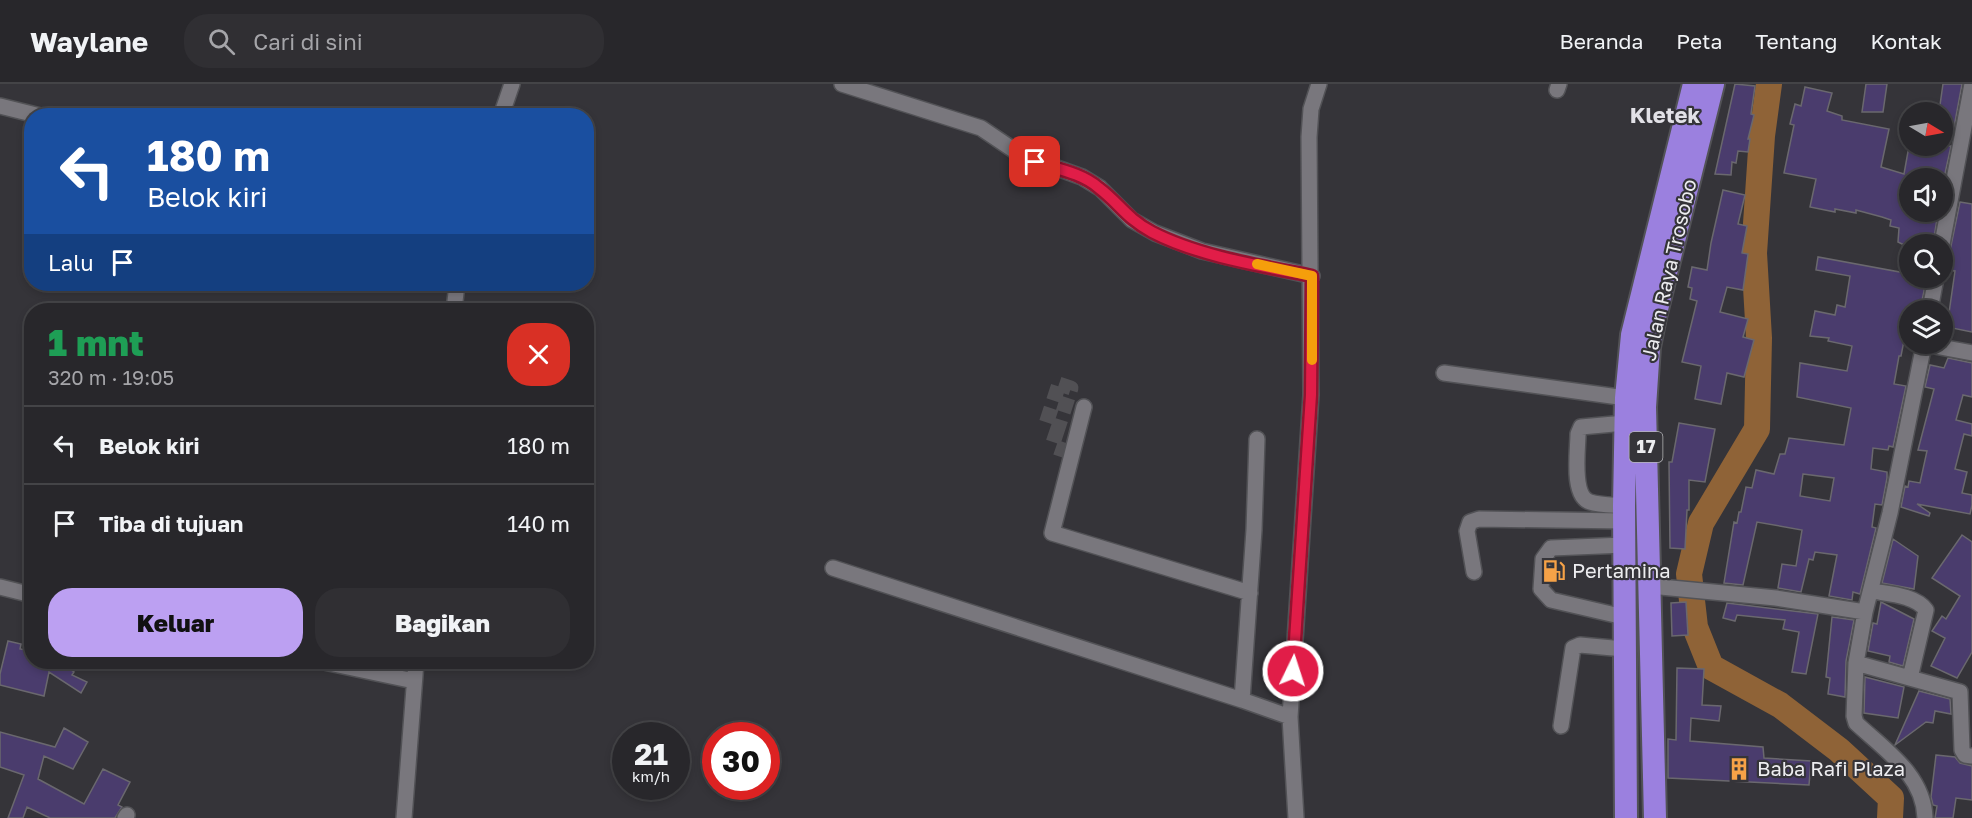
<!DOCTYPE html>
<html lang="id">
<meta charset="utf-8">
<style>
body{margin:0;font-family:"Golos Text",sans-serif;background:#302f33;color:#f1f3f6;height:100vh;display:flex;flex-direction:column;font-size:22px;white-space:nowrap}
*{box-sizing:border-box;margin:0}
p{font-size:20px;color:#a5a5a9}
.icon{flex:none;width:33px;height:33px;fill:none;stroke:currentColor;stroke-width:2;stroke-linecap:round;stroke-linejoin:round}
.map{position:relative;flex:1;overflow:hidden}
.sheet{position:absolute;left:24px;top:219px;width:570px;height:366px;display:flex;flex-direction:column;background:#28272b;border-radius:24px;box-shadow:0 3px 9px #0003,0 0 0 2px #444447}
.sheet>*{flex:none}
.banner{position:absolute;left:24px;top:24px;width:570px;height:183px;border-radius:24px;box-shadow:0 3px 9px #0003,0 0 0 2px #444447;background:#1a4fa0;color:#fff;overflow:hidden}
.needle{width:39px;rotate:100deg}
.buttons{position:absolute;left:1899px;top:18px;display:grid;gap:12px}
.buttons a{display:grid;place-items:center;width:54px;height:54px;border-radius:50%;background:#28272b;box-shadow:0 3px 9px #0003,0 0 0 2px #444447;font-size:30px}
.speed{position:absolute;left:612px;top:638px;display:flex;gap:12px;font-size:30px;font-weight:700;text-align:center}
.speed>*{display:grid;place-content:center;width:78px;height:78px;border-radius:50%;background:#28272b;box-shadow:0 3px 9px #0003,0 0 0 2px #444447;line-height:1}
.speed small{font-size:15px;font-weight:400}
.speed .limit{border:9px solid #d22;background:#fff;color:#111}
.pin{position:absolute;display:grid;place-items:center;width:51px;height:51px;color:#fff;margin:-26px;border-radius:12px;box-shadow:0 3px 9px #0006}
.me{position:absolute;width:66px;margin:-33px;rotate:4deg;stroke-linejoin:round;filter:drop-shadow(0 0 4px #0008)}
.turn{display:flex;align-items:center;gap:21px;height:126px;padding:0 24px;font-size:27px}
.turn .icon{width:78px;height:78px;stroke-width:2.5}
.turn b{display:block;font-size:42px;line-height:51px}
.then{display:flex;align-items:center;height:57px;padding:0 24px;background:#0003;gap:12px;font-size:22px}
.round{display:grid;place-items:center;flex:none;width:63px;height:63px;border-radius:24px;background:#302f33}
.overview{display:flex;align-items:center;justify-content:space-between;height:102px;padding:0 24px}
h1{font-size:36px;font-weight:800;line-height:45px;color:#1e9e55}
.cta{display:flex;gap:12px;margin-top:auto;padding:12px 24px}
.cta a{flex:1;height:69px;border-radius:24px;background:#bca0f2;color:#111;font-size:24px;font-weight:800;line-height:69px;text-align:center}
.cta a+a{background:#302f33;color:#f1f3f6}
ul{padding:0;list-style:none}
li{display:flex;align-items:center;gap:18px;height:78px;padding:0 24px;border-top:2px solid #444447}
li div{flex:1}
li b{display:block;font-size:22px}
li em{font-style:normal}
header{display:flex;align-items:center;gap:36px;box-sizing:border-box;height:84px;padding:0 30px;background:#28272b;border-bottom:2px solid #444447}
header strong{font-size:28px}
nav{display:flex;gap:33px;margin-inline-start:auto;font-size:21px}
.search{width:420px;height:54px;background:#302f33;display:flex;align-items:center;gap:15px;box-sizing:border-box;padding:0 21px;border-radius:24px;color:#a5a5a9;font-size:22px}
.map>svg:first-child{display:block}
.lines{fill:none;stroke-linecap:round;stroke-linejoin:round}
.river{stroke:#8f6337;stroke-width:26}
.building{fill:#4a3c6d;stroke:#6a686e;stroke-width:1.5;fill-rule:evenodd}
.minor-tunnel{stroke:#515054;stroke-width:15;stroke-dasharray:15 8;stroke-linecap:butt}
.minor-casing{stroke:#525256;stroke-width:18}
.highway-casing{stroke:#525256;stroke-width:26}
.minor{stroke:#79777d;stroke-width:15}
.highway{stroke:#9b80df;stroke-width:22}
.route-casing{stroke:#92132f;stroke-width:15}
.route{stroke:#e11d48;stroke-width:10}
.slow{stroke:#f59e0b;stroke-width:10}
.labels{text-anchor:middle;stroke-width:4.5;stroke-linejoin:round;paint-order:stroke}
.shield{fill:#353439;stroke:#b6b6b9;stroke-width:1.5}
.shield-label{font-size:18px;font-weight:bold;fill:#ededf0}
.street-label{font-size:20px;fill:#ededf0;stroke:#353439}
.poi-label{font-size:20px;fill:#ededf0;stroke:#353439;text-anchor:start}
.quarter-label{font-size:22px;font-weight:bold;fill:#e2e1e7;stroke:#353439}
</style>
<header>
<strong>Waylane</strong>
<div class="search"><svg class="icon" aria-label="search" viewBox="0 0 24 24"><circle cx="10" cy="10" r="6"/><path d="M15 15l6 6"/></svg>Cari di sini</div>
<nav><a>Beranda</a><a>Peta</a><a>Tentang</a><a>Kontak</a></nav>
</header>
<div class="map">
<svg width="1972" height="734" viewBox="0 0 1972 734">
<rect width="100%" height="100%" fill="#353439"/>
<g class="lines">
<path class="river" d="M 1769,0 L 1762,52 L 1754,169 L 1759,254 L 1757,345 L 1701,439 L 1689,490 L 1695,543 L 1711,583 L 1780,621 L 1839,666 L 1891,714 L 1890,734"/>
</g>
<path class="building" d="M 1735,0 L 1755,2 L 1751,30 L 1754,31 L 1748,55 L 1750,55 L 1748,68 L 1738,67 L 1736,79 L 1732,78 L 1731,91 L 1715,90 Z
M 1866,0 L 1887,0 L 1883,28 L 1862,28 Z
M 1943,0 L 1962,0 L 1952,54 L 1942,53 L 1942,28 L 1939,28 Z
M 1805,3 L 1832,9 L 1827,27 L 1842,32 L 1842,36 L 1889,45 L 1881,83 L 1904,90 L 1909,62 L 1951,62 L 1944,94 L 1910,91 L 1910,128 L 1938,128 L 1933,160 L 1902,160 L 1898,158 L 1899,144 L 1890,142 L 1891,136 L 1882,133 L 1856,126 L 1856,129 L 1835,125 L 1835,128 L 1810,123 L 1816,95 L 1784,89 L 1794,41 L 1790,40 L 1795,20 L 1801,22 Z
M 1723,106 L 1745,111 L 1738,140 L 1747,142 L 1742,169 L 1748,170 L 1743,206 L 1727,203 L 1720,228 L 1748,235 L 1743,253 L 1754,256 L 1744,293 L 1727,289 L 1721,320 L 1695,315 L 1701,282 L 1682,278 L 1697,217 L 1690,215 L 1692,204 L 1688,203 L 1692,183 L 1707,186 L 1711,159 Z
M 1960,118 L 1972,120 L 1972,248 L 1947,243 L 1955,187 L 1946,186 Z
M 1903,166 L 1910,167 L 1910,194 L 1924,194 L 1924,207 L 1920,226 L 1910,226 L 1901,272 L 1899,272 L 1894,300 L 1906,302 L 1893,363 L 1889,362 L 1888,366 L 1873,364 L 1871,385 L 1887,388 L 1887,394 L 1882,421 L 1875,420 L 1872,443 L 1876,444 L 1860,510 L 1853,508 L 1852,516 L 1829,512 L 1837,471 L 1815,468 L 1813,476 L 1809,475 L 1801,508 L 1778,504 L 1782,480 L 1796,482 L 1802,446 L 1757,438 L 1743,501 L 1724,499 L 1734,438 L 1737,439 L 1739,428 L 1741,428 L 1746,403 L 1752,404 L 1756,386 L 1774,390 L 1780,370 L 1785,370 L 1789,354 L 1844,361 L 1851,324 L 1797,313 L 1800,279 L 1847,287 L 1852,262 L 1828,257 L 1829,254 L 1810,252 L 1815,227 L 1835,231 L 1837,221 L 1845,223 L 1850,192 L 1816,186 L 1818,173 L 1900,188 ZM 1803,390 L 1834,394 L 1830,417 L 1800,412 Z
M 1948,274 L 1972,279 L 1972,313 L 1963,311 L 1956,336 L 1972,340 L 1972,352 L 1964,350 L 1955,385 L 1967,388 L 1962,409 L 1972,411 L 1972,421 L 1970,430 L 1917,420 L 1930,429 L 1929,432 L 1901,423 L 1905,402 L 1908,403 L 1909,397 L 1920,399 L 1927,367 L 1918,366 L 1934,305 L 1925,303 L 1930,281 L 1944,284 Z
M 1679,339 L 1715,345 L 1705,398 L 1689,396 L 1689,426 L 1687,426 L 1685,465 L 1670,464 L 1669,378 L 1672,378 Z
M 1962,451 L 1972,458 L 1972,568 L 1957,594 L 1931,582 L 1945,554 L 1932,547 L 1942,532 L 1946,535 L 1960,512 L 1932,494 Z
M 1893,455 L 1918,472 L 1914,505 L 1882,499 Z
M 1686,518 L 1688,551 L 1672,552 L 1671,519 Z
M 1881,518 L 1914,535 L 1903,582 L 1889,578 L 1890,572 L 1868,567 L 1873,539 L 1877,540 Z
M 1727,519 L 1818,530 L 1806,590 L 1792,588 L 1799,548 L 1783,545 L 1785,536 L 1737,531 L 1735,537 L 1723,534 Z
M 1832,533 L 1854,536 L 1846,577 L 1845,613 L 1828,610 L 1830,594 L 1826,593 Z
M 8,557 L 21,560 L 20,565 L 32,567 L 32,578 L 59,578 L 74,588 L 72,591 L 87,598 L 81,609 L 49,588 L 44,612 L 0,601 L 0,590 Z
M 1677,584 L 1704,585 L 1702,621 L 1721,622 L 1719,637 L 1691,634 L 1690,657 L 1763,663 L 1764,674 L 1811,677 L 1809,701 L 1668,694 L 1668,655 L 1676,656 Z
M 1865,593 L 1904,603 L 1898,634 L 1864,629 Z
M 1919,607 L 1950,615 L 1951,630 L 1935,627 L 1933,639 L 1926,638 L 1895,661 Z
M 64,644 L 88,658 L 73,685 L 44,672 L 38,695 L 84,720 L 103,685 L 130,698 L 118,721 L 122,723 L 115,734 L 50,734 L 27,723 L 23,734 L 8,734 L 24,691 L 0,683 L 0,648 L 55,663 Z
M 1936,671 L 1955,673 L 1960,679 L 1972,682 L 1972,716 L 1956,714 L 1953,734 L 1935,734 L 1937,722 L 1933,721 L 1931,713 Z"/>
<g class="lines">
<path class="minor-tunnel" d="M 1059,300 L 1071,304 L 1058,344 L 1046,340 Z
M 1058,344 L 1052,362 L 1072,369"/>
<g class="minor-casing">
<path id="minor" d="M 842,0 L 981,44 L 1021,71 L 1082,93 L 1100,104 L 1132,136 L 1155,149 L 1202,167 L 1312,192
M 1557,6 L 1559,0
M 0,22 L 40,32
M 501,32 L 512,0
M 1942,160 L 1972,0
M 454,226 L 457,200
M 1930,226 L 1936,194
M 1924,260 L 1890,429 L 1865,528 L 1856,579 L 1854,632 L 1856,639 C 1884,665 1924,691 1925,734
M 1924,260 L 1972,269
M 1444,289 L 1626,314
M 1084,323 L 1052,449 L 1250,509
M 1257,355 L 1254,446 L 1242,616 L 1290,633
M 1624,422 C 1613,421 1600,421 1590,418 C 1571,412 1578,366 1578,350 L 1581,343 L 1625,339
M 833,484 L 1242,616
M 1474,488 L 1467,447 L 1470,438 L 1479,435 L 1624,437
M 1650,502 L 1776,514 L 1865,528
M 0,503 L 32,511
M 1872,507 C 1888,510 1915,511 1926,526 L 1910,594
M 1624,533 L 1551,516 L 1541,505 L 1543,475 L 1551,464 L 1625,461
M 324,578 L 414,597
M 1856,579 L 1960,608 L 1962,666 L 1965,671 L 1972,672
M 1561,642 L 1573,564 L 1580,561 L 1624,565
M 125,734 L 127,731
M 404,734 L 416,578
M 1296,734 L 1290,633 L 1311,311 L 1309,53 L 1311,25 L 1319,0"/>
</g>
<g class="highway-casing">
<path id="highway" d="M 1626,734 L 1624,422 L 1626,314 L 1632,251 L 1694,0
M 1655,734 L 1645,323 L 1649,263 L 1655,233 L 1713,0"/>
</g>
<use href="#minor" class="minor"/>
<use href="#highway" class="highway"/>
</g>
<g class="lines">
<g class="route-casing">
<path id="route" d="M 1035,78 C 1057,85 1082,89 1099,104 C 1120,120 1126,134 1152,148 C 1198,172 1261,182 1312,192 L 1311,311 L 1293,587"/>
</g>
<use href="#route" class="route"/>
<path class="slow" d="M 1257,180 L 1312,192 L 1312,276"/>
</g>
<defs>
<g id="fuel-bare" transform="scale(1.8)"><path d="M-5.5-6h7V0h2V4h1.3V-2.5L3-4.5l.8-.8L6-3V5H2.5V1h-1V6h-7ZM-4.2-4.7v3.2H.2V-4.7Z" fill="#f6a247" stroke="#353439" stroke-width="2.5" paint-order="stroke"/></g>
<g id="building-bare" transform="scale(1.8)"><path d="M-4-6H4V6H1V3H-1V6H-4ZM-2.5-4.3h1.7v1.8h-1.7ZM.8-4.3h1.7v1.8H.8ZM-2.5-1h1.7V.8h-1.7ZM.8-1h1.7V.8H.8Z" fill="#f6a247" stroke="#353439" stroke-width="2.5" paint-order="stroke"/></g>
</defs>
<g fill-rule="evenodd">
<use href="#fuel-bare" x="1554" y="487"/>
<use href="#building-bare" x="1739" y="685"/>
</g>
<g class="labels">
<rect class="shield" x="1629.5" y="348" width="33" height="30" rx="4.5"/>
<g class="shield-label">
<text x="1646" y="369">17</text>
</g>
<g class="street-label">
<text transform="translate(1669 186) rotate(-77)" y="7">Jalan Raya Trosobo</text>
</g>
<g class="poi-label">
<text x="1572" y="494">Pertamina</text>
<text x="1757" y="692">Baba Rafi Plaza</text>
</g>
<g class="quarter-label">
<text x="1665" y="39">Kletek</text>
</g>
</g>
</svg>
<div class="buttons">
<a><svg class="needle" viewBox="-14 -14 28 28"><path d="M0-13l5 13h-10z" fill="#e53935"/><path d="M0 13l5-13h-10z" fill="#a5a5a9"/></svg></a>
<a><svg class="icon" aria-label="sound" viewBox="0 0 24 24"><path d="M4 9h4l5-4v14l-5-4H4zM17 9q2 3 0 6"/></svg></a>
<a><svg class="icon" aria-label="search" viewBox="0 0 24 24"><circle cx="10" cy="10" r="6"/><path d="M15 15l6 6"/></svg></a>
<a><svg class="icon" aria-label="layers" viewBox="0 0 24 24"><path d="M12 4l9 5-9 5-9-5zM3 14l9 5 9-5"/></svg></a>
</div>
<div class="speed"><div>21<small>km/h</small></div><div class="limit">30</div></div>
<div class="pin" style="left:1035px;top:78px;background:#d93025"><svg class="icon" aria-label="arrive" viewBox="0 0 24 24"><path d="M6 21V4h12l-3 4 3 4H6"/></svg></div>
<svg class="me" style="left:1293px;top:587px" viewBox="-20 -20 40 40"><circle r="17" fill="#e11d48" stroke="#fff" stroke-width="3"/><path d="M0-11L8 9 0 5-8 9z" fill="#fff"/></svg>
<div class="banner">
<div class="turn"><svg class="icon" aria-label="left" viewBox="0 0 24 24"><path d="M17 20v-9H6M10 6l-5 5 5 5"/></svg><div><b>180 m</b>Belok kiri</div></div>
<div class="then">Lalu<svg class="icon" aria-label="arrive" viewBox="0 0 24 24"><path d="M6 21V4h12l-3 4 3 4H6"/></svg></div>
</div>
<section class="sheet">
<div class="overview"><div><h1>1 mnt</h1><p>320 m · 19:05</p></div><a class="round" style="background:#d93025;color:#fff"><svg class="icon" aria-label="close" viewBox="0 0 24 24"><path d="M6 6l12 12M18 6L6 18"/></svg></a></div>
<ul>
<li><svg class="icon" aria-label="left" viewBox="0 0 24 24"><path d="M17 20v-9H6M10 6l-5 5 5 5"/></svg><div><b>Belok kiri</b></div><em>180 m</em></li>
<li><svg class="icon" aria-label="arrive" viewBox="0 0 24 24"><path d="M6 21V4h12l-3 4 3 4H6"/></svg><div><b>Tiba di tujuan</b></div><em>140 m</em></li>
</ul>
<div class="cta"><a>Keluar</a><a>Bagikan</a></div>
</section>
</div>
